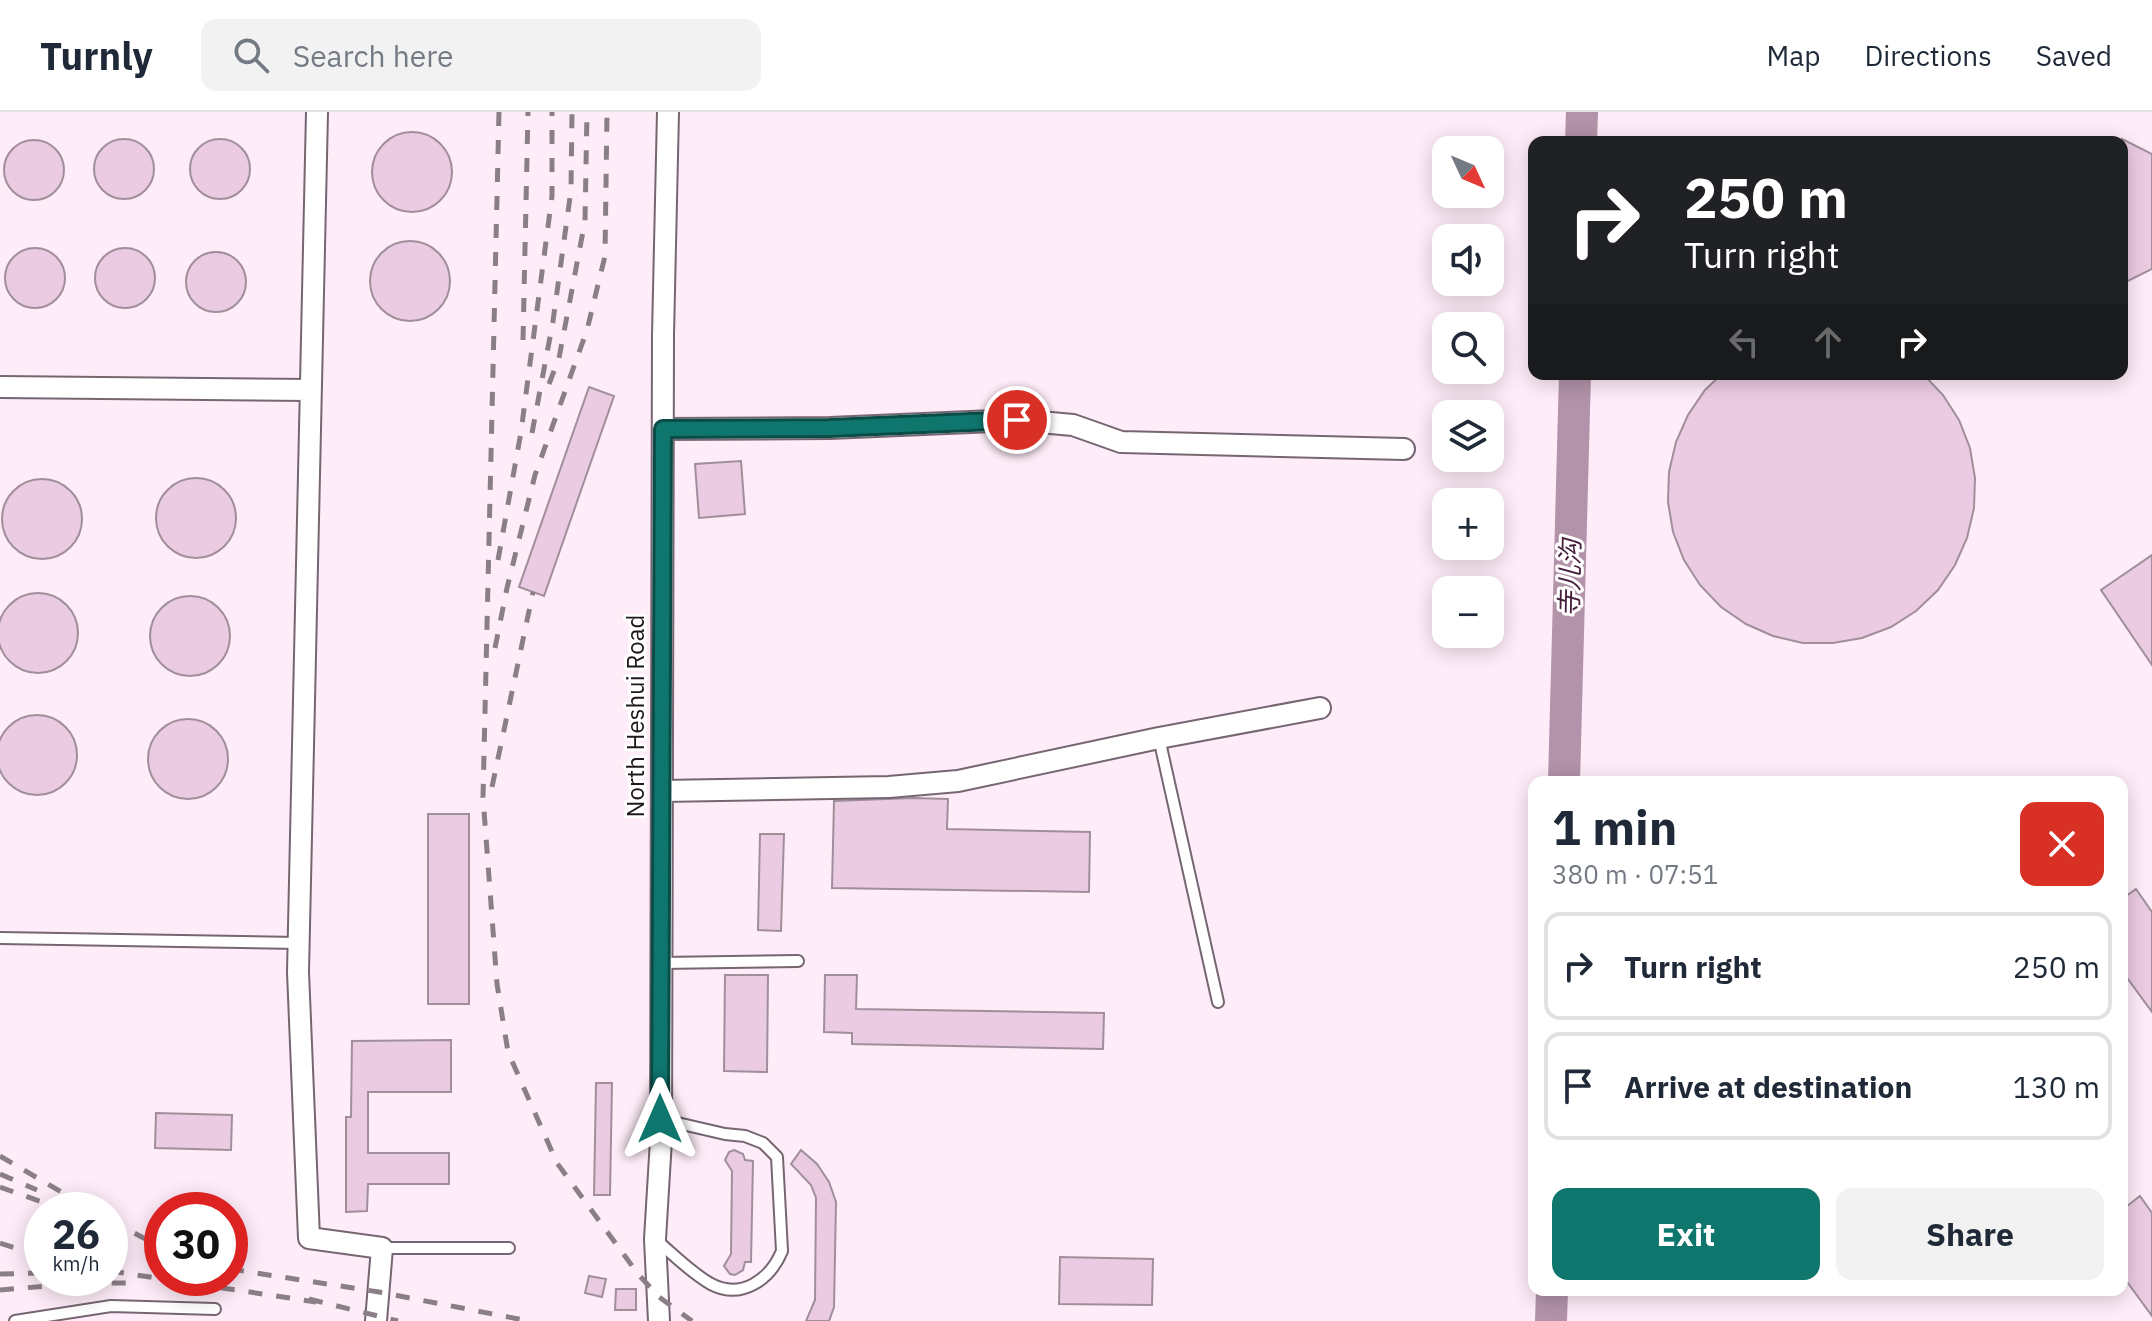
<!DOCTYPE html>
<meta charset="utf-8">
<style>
body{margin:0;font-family:"IBM Plex Sans","Noto Sans SC",sans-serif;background:#f2f2f3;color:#1f2937;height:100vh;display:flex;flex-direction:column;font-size:30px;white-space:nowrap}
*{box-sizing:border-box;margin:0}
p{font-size:26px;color:#747a83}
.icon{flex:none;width:44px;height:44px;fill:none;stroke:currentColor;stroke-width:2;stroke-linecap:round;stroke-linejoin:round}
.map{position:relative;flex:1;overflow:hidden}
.panel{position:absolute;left:1528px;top:664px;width:600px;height:520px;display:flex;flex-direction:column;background:#fff;border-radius:16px;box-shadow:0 4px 20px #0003}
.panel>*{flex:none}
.hud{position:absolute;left:1528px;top:24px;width:600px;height:244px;border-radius:16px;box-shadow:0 4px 20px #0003;background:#202124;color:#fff;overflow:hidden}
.needle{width:52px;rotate:134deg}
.tools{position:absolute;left:1432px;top:24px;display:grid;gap:16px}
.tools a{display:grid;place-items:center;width:72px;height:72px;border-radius:16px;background:#fff;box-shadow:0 4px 20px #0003;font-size:40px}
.speed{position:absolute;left:24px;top:1080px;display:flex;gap:16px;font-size:40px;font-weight:700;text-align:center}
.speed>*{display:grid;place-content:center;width:104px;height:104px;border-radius:50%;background:#fff;box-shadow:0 4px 20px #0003;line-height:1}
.speed small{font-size:20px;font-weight:400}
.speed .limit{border:12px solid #d22;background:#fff;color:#111}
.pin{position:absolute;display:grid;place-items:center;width:68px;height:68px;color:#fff;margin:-34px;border:4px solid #fff;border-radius:50%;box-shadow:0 2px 8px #0007}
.me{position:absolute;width:88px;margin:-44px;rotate:0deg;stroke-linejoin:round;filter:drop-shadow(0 0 6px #0008)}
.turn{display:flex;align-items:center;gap:28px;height:168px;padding:0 24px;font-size:36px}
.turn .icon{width:104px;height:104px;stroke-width:2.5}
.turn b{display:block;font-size:56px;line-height:68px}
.lanes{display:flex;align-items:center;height:76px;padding:0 24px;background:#0003;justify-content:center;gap:40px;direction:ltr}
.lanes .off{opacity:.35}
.round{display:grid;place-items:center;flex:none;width:84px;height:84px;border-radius:16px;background:#f2f2f3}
.overview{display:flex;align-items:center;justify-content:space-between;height:136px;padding:0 24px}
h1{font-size:48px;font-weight:800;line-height:60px}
.primary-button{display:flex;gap:16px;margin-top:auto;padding:16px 24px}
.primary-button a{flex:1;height:92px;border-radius:16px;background:#0f766e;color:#fff;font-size:32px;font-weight:800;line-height:92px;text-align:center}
.primary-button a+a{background:#f2f2f3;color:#1f2937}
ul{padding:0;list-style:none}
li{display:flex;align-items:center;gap:24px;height:108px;margin:0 16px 12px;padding:0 8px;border:4px solid #e0e1e3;border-radius:16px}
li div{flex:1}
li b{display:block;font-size:30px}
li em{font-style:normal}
header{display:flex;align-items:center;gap:48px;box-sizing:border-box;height:112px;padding:0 40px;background:#fff;border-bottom:2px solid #e0e1e3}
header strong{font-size:38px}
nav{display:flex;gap:44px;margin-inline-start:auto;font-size:28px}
.search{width:560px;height:72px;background:#f2f2f3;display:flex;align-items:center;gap:20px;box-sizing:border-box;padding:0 28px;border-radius:16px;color:#747a83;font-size:30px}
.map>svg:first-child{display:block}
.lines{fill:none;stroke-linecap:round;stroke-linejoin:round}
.river{stroke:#b293a9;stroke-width:32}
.building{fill:#ebcbe2;stroke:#a08f9b;stroke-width:2}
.lane-casing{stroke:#756671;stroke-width:14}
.street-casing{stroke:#756671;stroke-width:24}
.lane{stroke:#fff;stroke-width:10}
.street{stroke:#fff;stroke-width:20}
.rail{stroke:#8b7f87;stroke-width:5;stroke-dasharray:14 14;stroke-linecap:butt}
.route-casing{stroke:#0a4d48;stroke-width:20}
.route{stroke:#0f766e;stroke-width:14}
.labels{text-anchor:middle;stroke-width:6;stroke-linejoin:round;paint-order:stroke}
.street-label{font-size:24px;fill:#1e171c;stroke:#fff}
.water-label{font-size:26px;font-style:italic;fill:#461d3d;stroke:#fff}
</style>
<header>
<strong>Turnly</strong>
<div class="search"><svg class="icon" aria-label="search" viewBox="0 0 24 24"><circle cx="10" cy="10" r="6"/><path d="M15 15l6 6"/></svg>Search here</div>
<nav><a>Map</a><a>Directions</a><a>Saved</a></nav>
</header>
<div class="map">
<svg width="2152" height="1209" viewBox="0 0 2152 1209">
<rect width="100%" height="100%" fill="#feecf8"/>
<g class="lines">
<path class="river" d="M 1581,30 L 1582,0
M 1564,670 L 1575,262
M 1551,1209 L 1552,1178"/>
</g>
<path class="building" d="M372 60a40 40 0 1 1 80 0a40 40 0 1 1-80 0Z
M 2122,27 L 2152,42 L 2152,157 L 2122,172 Z
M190 57a30 30 0 1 1 60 0a30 30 0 1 1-60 0Z
M94 57a30 30 0 1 1 60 0a30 30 0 1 1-60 0Z
M4 58a30 30 0 1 1 60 0a30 30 0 1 1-60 0Z
M370 169a40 40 0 1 1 80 0a40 40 0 1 1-80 0Z
M95 166a30 30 0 1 1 60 0a30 30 0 1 1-60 0Z
M5 166a30 30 0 1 1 60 0a30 30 0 1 1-60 0Z
M186 170a30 30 0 1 1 60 0a30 30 0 1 1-60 0Z
M 1722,262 L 1923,262 L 1943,283 L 1959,308 L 1970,336 L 1975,366 L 1974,396 L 1967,426 L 1955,453 L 1938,478 L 1916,499 L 1891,515 L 1862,526 L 1833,531 L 1803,531 L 1773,524 L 1746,512 L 1721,495 L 1700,473 L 1684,448 L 1673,420 L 1668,390 L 1669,360 L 1676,330 L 1688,303 L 1705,278 Z
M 589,275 L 614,284 L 544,484 L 519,475 Z
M 741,349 L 745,402 L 699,406 L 695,352 Z
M156 406a40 40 0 1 1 80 0a40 40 0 1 1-80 0Z
M2 407a40 40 0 1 1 80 0a40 40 0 1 1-80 0Z
M 2152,443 L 2152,553 L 2101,478 Z
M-2 521a40 40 0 1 1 80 0a40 40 0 1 1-80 0Z
M150 524a40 40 0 1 1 80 0a40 40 0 1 1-80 0Z
M-3 643a40 40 0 1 1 80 0a40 40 0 1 1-80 0Z
M148 647a40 40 0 1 1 80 0a40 40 0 1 1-80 0Z
M 913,686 L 948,687 L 947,717 L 1090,720 L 1089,780 L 832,776 L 834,689 Z
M 428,702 L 469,702 L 469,892 L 428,892 Z
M 760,722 L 784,722 L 781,819 L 758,818 Z
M 2136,777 L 2152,800 L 2152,900 L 2122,859 L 2122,787 Z
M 725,863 L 768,863 L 767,960 L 724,959 Z
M 825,863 L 857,863 L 856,897 L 1104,901 L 1103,937 L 852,932 L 852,921 L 824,920 Z
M 451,928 L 451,980 L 368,980 L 368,1041 L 449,1041 L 449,1072 L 368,1072 L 367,1099 L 346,1100 L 346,1005 L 351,1005 L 352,929 Z
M 596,971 L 612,971 L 610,1083 L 594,1083 Z
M 156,1001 L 232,1003 L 231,1038 L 155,1036 Z
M 734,1038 L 743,1042 L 745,1048 L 753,1049 L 751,1150 L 745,1150 L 743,1158 L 735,1163 L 730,1162 L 724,1154 L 731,1142 L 732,1059 L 725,1048 L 729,1040 Z
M 801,1038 L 817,1052 L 829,1070 L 836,1090 L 834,1195 L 829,1209 L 806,1209 L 815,1188 L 816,1086 L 811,1073 L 791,1052 Z
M 2140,1084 L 2152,1101 L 2152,1204 L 2122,1163 L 2122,1098 Z
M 1060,1145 L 1153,1147 L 1152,1193 L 1059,1192 Z
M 589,1164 L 606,1167 L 602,1185 L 585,1181 Z
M 616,1177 L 636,1177 L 636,1198 L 615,1198 Z"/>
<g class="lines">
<g class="lane-casing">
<path id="lane" d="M 1159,626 L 1218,890
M 0,826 L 298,831
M 661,851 L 798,849
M 655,1127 C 673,1142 691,1161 711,1172 C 741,1188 770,1168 782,1139 L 777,1045 L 763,1031 L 745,1024 L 725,1022 L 660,1007
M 382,1136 L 509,1136
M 15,1209 L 111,1194 L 215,1197"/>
</g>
<g class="street-casing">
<path id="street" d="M 317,0 L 298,860 L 309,1126 L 382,1136 L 376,1209
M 0,275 L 310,278
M 663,317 L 830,316 L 1017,308 L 1073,313 L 1121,330 L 1404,337
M 662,679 L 889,675 L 958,669 L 1159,626 L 1320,596
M 659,1209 L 655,1127 L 661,1028 L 663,223 L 668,0"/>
</g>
<use href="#lane" class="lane"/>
<use href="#street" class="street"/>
<path class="rail" d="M 499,0 L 483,685 L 497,872 L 508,940 L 557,1051 L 638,1162 L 659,1185 L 692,1209
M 523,228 L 528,0
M 549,272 L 559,246 L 585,109 L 587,0
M 532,321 L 553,209 L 571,78 L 572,0
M 498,448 L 521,320 L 552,84 L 552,0
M 495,536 L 507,476 L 535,363 L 587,218 L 605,144 L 607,0
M 492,675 L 533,480
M 0,1044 L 92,1098
M 0,1062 L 37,1078
M 0,1075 L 64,1098
M 110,1108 L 162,1136
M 0,1131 L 42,1145
M 230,1157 L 379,1180 L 529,1209
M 110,1159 L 316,1190
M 0,1162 L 42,1161
M 0,1178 L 82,1171 L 128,1171
M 309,1187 L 398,1209"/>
</g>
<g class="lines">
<g class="route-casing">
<path id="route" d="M 660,1007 L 663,317 L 830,316 L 1017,308"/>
</g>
<use href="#route" class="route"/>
</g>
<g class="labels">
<g class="street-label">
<text transform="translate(636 604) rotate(-90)" y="8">North Heshui Road</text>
</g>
<g class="water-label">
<text transform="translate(1570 466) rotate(-89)" y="9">寺儿沟</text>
</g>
</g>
</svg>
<div class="tools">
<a><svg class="needle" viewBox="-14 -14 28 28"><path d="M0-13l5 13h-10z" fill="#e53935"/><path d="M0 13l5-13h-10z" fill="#747a83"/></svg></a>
<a><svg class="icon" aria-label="sound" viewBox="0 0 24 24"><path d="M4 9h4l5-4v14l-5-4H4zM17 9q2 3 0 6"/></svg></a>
<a><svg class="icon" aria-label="search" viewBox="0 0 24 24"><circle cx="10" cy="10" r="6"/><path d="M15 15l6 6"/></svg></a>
<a><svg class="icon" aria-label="layers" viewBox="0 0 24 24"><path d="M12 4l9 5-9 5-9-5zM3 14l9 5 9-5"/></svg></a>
<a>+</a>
<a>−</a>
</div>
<div class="speed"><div>26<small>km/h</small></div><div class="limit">30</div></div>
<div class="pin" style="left:1017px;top:308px;background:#d93025"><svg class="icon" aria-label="arrive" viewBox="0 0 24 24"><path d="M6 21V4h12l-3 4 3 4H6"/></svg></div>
<svg class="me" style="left:660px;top:1007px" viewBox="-20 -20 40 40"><path d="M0-17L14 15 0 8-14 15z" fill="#0f766e" stroke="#fff" stroke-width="4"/></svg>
<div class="hud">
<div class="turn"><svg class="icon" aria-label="right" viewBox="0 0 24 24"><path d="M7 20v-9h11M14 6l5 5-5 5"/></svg><div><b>250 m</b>Turn right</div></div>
<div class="lanes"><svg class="icon off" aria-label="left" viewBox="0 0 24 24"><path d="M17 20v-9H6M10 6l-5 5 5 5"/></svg><svg class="icon off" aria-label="ahead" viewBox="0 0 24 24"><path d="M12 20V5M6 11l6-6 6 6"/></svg><svg class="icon" aria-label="right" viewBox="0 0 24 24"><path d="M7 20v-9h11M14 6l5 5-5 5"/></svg></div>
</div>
<section class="panel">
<div class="overview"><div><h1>1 min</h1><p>380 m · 07:51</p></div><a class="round" style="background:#d93025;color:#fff"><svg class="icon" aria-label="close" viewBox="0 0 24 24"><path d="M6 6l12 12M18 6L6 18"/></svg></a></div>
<ul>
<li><svg class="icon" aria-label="right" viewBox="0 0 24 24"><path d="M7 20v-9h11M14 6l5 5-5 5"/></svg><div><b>Turn right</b></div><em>250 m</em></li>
<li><svg class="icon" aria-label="arrive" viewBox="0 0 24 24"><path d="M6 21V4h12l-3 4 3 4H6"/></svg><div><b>Arrive at destination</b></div><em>130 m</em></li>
</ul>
<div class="primary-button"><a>Exit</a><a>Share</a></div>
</section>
</div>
